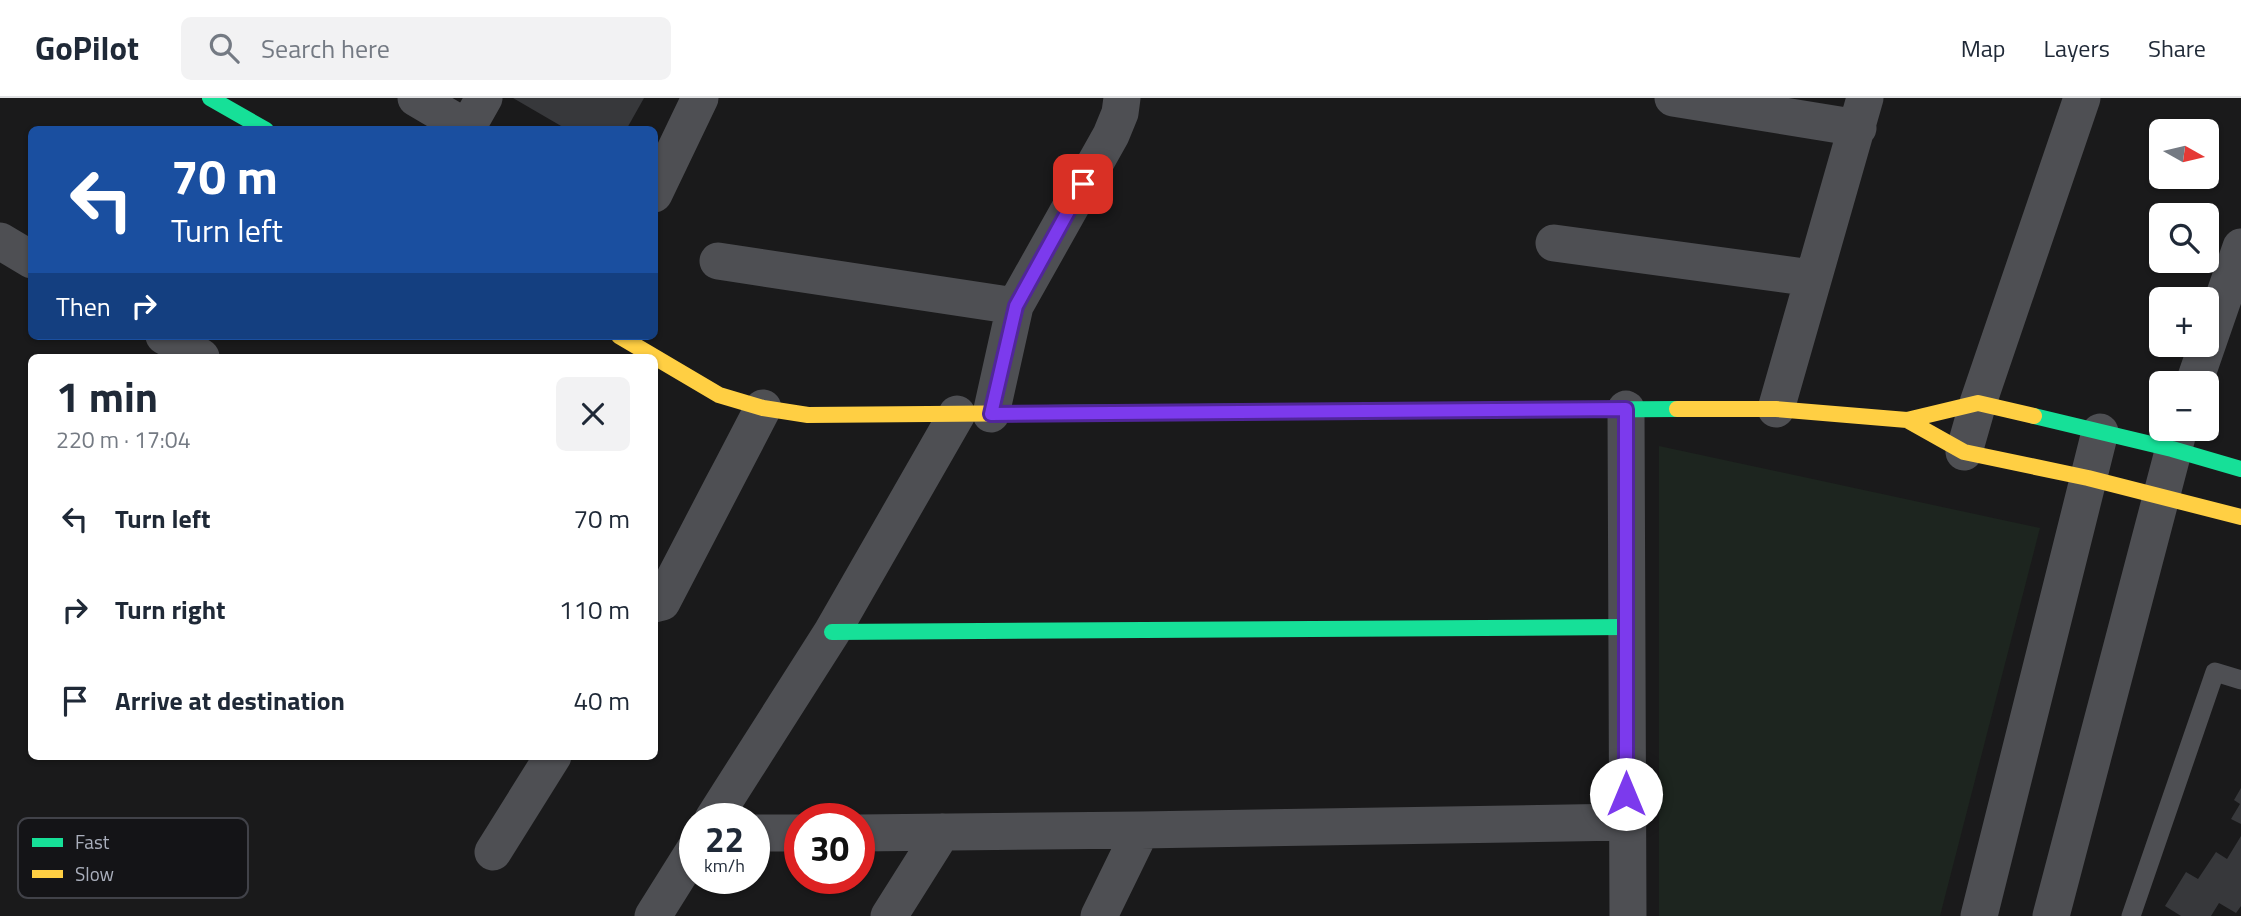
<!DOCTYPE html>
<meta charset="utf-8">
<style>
body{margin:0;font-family:"Titillium Web",sans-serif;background:#f2f2f3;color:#1f2937;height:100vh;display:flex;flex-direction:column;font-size:26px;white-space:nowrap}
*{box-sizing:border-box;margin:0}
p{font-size:23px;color:#747a83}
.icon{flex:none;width:38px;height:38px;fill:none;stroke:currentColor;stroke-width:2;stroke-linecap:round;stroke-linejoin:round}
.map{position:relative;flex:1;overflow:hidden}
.panel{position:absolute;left:28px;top:256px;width:630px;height:406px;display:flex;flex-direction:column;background:#fff;border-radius:10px;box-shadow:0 2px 5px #0004}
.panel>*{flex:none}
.guide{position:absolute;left:28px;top:28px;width:630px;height:214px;border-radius:10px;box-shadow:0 2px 5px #0004;background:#1a4fa0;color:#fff;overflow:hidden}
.needle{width:46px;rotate:98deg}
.buttons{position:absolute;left:2149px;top:21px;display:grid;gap:14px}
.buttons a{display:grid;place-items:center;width:70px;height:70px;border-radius:10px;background:#fff;box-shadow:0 2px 5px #0004;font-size:35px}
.speed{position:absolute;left:679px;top:705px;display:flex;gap:14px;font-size:35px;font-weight:700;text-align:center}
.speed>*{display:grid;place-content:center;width:91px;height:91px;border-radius:50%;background:#fff;box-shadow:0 2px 5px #0004;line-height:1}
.speed small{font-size:18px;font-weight:400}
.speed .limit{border:10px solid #d22;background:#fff;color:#111}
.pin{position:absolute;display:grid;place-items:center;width:60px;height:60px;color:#fff;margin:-30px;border-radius:14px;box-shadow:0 4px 10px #0006}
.me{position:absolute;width:77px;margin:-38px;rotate:0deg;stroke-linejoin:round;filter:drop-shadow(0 0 5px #0008)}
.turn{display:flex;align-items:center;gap:24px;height:147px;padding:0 28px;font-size:32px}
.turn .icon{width:91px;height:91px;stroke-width:2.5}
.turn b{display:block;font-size:49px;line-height:60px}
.then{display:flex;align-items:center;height:66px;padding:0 28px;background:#0003;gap:14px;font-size:26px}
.round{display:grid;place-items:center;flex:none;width:74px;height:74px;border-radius:10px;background:#f2f2f3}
.head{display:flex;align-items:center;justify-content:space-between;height:119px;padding:0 28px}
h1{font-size:42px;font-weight:700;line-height:52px}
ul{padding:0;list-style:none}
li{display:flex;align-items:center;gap:21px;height:91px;padding:0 28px}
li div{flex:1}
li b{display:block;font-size:26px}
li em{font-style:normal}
header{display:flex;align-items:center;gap:42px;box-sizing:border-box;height:98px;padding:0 35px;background:#fff;border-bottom:2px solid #e0e1e3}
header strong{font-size:33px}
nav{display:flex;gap:38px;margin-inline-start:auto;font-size:24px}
.search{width:490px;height:63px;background:#f2f2f3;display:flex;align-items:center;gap:18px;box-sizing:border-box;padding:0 24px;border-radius:10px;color:#747a83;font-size:26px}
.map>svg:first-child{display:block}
.green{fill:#1d251f}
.building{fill:#37383b}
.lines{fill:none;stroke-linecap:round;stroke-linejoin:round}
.lane{stroke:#4e4f53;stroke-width:19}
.street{stroke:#4e4f53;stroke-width:37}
.fast{stroke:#16e098;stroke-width:16}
.slow{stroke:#ffcf43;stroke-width:16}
.route-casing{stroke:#51269a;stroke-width:18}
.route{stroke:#7c3aed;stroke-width:12}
.key{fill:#141417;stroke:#414249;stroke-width:2}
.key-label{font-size:19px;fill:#aaafbc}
</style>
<header>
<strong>GoPilot</strong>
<div class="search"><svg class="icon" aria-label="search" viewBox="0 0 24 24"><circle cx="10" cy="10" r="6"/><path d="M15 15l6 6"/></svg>Search here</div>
<nav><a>Map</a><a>Layers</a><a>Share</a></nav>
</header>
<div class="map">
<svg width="2241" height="818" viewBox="0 0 2241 818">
<rect width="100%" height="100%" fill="#1a1a1b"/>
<path class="green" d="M 1659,348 L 2040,430 L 1940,818 L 1659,818 Z"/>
<path class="building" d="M 513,0 L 644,0 L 626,32 L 568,32 Z
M 2241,690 L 2241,726 L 2231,721 L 2240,706 L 2234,702 Z
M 2241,738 L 2241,808 L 2236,815 L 2219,805 L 2211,818 L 2181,818 L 2165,808 L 2186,774 L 2198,781 L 2216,754 L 2227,761 Z"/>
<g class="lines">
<path class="lane" d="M 2131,818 L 2215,574 L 2241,582"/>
<path class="street" d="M 416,0 L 467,30 L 484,0
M 1673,0 L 1858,30
M 654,96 L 700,0
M 0,143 L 32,162
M 1554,145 L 1812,180
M 718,163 L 1015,208
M 164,238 L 201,259
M 2194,285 L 2241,149
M 1626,311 L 1628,818
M 1776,311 L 1865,0
M 991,316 L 1015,208 L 1111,37 L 1120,15 L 1122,0
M 1964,354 L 1978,305 L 2082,0
M 654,506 L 662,504 L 763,310
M 713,721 L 832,534 L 957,316
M 754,735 L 800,735
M 859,735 L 1141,732 L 1626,724
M 493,754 L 553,658
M 653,818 L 695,751
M 889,818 L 942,734
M 1099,818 L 1141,732
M 1979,818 L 2100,334
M 2051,818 L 2179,331"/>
<path class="fast" d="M 210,0 L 266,32
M 1044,315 L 1677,311
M 2034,318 L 2172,351 L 2241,371
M 832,534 L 1627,529"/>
<path class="slow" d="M 619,238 L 719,297 L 763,310 L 808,317 L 1044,315
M 1677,311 L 1776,311 L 1907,322 L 1978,305 L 2034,318
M 1907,322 L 1964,354 L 2088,380 L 2241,419"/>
</g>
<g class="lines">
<g class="route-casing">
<path id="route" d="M 1083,86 L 1016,208 L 991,316 L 1626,311 L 1626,696"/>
</g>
<use href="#route" class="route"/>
</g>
<rect x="18" y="720" width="230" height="80" rx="10" class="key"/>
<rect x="32" y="740" width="31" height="9" fill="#16e098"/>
<rect x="32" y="772" width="31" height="8" fill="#ffcf43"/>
<g class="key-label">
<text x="75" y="751">Fast</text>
<text x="75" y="783">Slow</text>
</g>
</svg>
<div class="buttons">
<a><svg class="needle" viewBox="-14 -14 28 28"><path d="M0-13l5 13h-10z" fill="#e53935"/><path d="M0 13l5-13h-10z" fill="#747a83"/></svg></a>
<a><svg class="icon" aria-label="search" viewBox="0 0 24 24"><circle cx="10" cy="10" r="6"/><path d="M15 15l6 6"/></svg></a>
<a>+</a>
<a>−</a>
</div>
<div class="speed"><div>22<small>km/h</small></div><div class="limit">30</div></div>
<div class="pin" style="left:1083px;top:86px;background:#d93025"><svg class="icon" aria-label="arrive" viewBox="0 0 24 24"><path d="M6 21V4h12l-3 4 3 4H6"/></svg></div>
<svg class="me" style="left:1626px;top:696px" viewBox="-20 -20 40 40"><circle r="19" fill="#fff"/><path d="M0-13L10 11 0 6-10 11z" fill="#7c3aed"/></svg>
<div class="guide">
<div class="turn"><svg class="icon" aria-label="left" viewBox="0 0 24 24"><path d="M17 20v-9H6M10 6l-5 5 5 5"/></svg><div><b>70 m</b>Turn left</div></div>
<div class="then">Then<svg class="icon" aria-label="right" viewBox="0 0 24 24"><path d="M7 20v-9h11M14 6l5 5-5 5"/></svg></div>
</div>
<section class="panel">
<div class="head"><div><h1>1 min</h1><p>220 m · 17:04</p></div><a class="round"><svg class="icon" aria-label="close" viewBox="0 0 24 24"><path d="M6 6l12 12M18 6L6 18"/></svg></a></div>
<ul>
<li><svg class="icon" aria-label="left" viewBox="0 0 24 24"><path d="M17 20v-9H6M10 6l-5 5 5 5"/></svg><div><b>Turn left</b></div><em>70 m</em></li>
<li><svg class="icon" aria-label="right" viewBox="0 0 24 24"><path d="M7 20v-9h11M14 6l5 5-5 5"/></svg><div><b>Turn right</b></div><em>110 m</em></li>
<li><svg class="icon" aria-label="arrive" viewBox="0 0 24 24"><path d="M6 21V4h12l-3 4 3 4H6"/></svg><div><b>Arrive at destination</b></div><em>40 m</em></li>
</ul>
</section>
</div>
